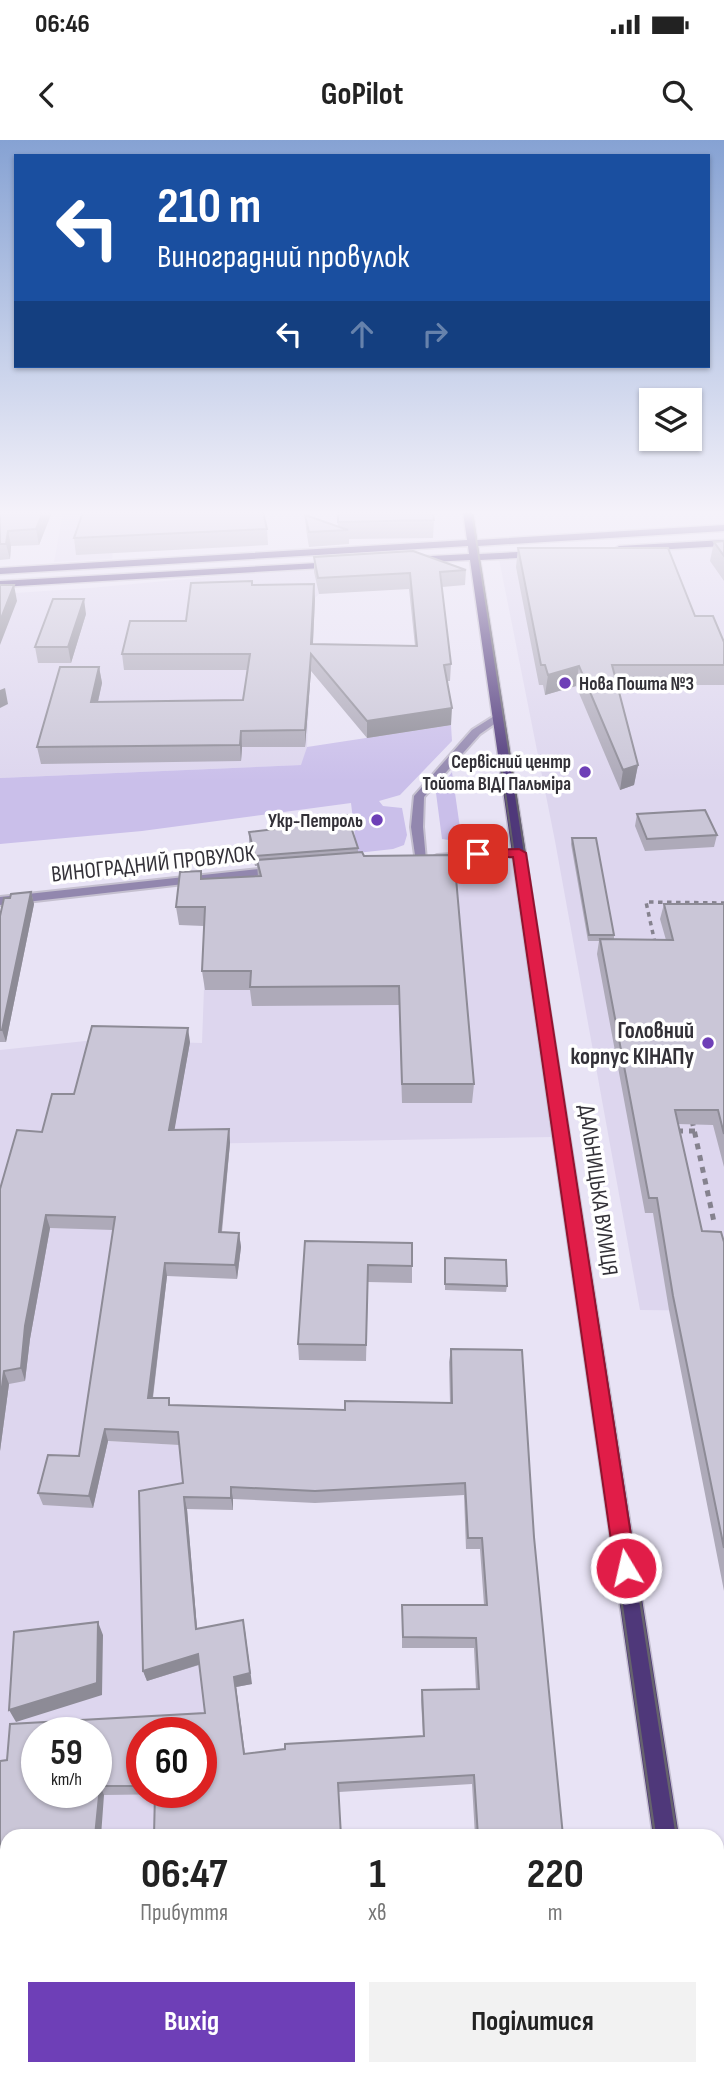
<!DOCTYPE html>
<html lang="uk">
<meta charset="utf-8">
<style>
body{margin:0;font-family:"Sofia Sans Condensed",sans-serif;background:#f2f2f2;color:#222;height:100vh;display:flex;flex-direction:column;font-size:26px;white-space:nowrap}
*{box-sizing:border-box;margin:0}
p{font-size:23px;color:#767676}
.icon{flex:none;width:38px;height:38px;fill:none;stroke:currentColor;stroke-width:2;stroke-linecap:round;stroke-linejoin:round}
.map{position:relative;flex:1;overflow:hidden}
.panel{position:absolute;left:0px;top:1689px;width:724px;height:247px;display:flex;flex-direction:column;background:#fff;border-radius:21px 21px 0 0;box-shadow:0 2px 5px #0004}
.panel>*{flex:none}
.hud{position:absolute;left:14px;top:14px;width:696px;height:214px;border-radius:0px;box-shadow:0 2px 5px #0004;background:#1a4fa0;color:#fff;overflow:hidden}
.fabs{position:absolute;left:639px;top:248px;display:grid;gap:14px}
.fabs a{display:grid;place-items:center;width:63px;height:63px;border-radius:0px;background:#fff;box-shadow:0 2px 5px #0004;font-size:35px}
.speed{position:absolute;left:21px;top:1577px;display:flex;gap:14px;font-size:35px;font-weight:700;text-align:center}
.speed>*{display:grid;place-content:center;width:91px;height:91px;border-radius:50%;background:#fff;box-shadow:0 2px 5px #0004;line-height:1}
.speed small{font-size:18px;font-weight:400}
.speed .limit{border:10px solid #d22;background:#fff;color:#111}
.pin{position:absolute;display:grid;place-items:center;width:60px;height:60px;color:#fff;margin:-30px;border-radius:14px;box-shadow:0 4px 10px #0006}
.me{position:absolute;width:77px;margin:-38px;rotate:351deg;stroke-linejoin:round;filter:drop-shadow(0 0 5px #0008)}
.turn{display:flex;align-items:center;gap:24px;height:147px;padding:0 28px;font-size:32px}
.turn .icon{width:91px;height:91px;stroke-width:2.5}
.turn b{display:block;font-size:49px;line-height:60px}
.lanes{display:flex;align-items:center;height:66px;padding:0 28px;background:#0003;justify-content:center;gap:35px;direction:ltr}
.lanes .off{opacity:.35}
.eta{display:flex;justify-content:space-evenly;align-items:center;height:119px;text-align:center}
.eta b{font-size:42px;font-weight:700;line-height:49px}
.cta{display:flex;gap:14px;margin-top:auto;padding:14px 28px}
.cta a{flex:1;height:80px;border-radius:0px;background:#6e3fb7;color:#fff;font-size:28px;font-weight:700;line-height:80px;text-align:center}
.cta a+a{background:#f2f2f2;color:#222}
.status{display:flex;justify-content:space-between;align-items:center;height:49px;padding:0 35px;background:#fff;direction:ltr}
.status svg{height:19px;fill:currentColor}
header{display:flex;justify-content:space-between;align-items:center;height:91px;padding:0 28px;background:#fff;font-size:32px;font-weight:700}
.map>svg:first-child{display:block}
.built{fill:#ddd6ee;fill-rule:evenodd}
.green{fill:#cabfea}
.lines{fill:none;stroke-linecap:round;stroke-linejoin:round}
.service-casing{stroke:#c4bfcf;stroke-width:4}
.minor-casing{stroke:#c4bfcf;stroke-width:4}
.primary-casing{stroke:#c4bfcf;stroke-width:3}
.path-far1{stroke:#85828e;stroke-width:3.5;stroke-dasharray:4.5 4.5;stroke-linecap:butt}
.path{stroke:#85828e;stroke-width:5;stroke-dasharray:6 6;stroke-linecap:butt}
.service{fill:#9287ae;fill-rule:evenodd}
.minor{fill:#9287ae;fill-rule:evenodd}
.primary{fill:#4f387a;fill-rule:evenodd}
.tram-far1{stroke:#66636d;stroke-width:2}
.tram{stroke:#66636d;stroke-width:2.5}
.wall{fill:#aeaab9;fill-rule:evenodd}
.shaded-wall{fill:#8d8b96}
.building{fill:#cac6d7;stroke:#8d8b96;stroke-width:2;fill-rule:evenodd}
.route{fill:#e11d48;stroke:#92132f;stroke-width:2}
.poi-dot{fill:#6e3fb7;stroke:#fff;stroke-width:2.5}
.labels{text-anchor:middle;stroke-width:7;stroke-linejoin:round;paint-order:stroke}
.far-poi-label{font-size:19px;font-weight:bold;fill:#333138;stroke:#fff;text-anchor:end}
.street-label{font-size:23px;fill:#333138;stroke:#fff}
.poi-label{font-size:23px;font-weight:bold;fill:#333138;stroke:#fff;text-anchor:end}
</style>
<div class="status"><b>06:46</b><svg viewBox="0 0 49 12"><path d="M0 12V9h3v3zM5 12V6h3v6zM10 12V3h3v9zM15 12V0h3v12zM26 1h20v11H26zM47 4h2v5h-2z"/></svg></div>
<header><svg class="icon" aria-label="back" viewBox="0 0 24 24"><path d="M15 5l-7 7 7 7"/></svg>GoPilot<svg class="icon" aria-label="search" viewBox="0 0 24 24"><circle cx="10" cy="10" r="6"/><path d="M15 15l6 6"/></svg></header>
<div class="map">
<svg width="724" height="1935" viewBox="0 0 724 1935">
<rect width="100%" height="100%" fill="#e8e3f5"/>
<path class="built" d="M 63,372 L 117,372 L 112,419 L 54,422 Z
M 724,407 L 724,1171 L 640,1170 L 555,701 L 499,419 Z
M 315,427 L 319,454 L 314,459 L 307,607 L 302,625 L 0,638 L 0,454 L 90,448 Z
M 513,715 L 552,997 L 193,1004 L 88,1300 L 180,1305 L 217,1696 L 7,1696 L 7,1928 L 0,1935 L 0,910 L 95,900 L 202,903 L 208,739 ZM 37,1592 L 96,1592 L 96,1652 L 37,1652 ZM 142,1592 L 201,1592 L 201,1652 L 142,1652 Z"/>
<path class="green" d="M 451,585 L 452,601 L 400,655 L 379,661 L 383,666 L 402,668 L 407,695 L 404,705 L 393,709 L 357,713 L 351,663 L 142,691 L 0,704 L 0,638 L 301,625 L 307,607 Z
M 452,632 L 462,702 L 442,699 L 436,653 Z"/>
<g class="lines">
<g class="service-casing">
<path id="service" d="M 499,573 L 503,574 L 503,578 L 480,594 L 424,657 L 423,687 L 426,720 L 424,722 L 416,722 L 411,687 L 414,656 L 472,590 Z"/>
</g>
<g class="minor-casing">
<path id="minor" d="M 519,710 L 525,713 L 523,715 L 437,721 L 431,718 L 437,715 Z
M 277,727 L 281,729 L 281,733 L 0,765 L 0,757 Z"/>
</g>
<g class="primary-casing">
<path id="primary" d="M 463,372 L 473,372 L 477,400 L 724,385 L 724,391 L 478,406 L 479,414 L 538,411 L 543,414 L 538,417 L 480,420 L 679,1696 L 653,1696 L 470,420 L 412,423 L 407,420 L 412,417 L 469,414 L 468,406 L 0,434 L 0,428 L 467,400 Z
M 724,400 L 724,406 L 619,412 L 614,409 L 619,406 Z
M 335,422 L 339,423 L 339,427 L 0,447 L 0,441 Z
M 685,1928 L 715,1928 L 716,1935 L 686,1935 Z"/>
</g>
<path class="path-far1" d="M 655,803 L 646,762 L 724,763"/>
<path class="path" d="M 692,980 L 714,1082
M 677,991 L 695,991"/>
<use href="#service" class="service"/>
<use href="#minor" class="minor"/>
<use href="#primary" class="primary"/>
<path class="tram-far1" d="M 472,372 L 627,1371
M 500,617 L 608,1371"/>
<path class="tram" d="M 608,1369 L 655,1696
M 626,1369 L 677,1696
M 688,1928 L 689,1935
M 713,1928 L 714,1935"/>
</g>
<path class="wall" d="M 0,372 L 52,372 L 39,405 L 11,406 L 10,419 L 0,420 Z
M 336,372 L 433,372 L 434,380 L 433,398 L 349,399 L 349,404 L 309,407 L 306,389 L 305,375 L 338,386 Z
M 267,389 L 268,405 L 76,415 L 74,398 Z
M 724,401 L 724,441 L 710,421 L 714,402 Z
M 518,408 L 724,502 L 724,545 L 617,545 L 638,625 L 634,645 L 620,650 L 576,546 L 545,555 L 543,545 L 539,545 L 516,427 Z
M 314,417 L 466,430 L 465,445 L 442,447 L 451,524 L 450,541 L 447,541 L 451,585 L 367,598 L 311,531 L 305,607 L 242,607 L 241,621 L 41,624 L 37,607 L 99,527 L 102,543 L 98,562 L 243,560 L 247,530 L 124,530 L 122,514 L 186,481 L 252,441 L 252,445 L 315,459 L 313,504 L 415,506 L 409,449 L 319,454 L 314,432 Z
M 86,474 L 71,523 L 38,523 L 35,507 Z
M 637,674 L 717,695 L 714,707 L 645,711 L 635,686 Z
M 291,681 L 358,708 L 358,712 L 474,944 L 472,963 L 402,963 L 399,865 L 252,866 L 250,850 L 205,850 L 202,831 L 204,786 L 179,785 L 176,767 L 202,739 L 258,736 L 257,726 L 255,726 L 249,701 L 249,692 L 291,687 Z
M 572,698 L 614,795 L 614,799 L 666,800 L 660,779 L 664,764 L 724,764 L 724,1027 L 713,985 L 678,984 L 702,1091 L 724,1102 L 724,1451 L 669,1170 L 653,1073 L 645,1073 L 597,814 L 599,801 L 588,801 L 571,704 Z
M 31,752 L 34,764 L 6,902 L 0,902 L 0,776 L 10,758 Z
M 190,902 L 174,990 L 229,989 L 230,1003 L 222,1092 L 239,1093 L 241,1107 L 237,1139 L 167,1136 L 153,1258 L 171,1265 L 345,1270 L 450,1263 L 449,1222 L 451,1209 L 534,1397 L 563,1696 L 475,1696 L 472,1644 L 339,1652 L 104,1655 L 7,1696 L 7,1719 L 0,1720 L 0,1621 L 7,1620 L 205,1573 L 199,1525 L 147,1541 L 143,1531 L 183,1343 L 179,1305 L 108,1301 L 93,1368 L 43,1365 L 38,1353 L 79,1316 L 113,1090 L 50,1088 L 30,1199 L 25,1241 L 9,1244 L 0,1311 L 0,1049 L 42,992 L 74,954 ZM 464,1355 L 466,1409 L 480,1409 L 484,1465 L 402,1465 L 402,1508 L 474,1508 L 476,1549 L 422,1550 L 421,1560 L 423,1596 L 245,1614 L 236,1547 L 252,1544 L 197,1489 L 187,1369 L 233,1370 L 233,1359 L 315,1363 ZM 142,1592 L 201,1652 L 142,1652 Z
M 305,1101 L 412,1126 L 412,1143 L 368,1142 L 366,1221 L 299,1220 L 298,1204 Z
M 445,1118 L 507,1146 L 506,1152 L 445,1150 Z
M 494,1928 L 585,1928 L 586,1935 L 495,1935 Z"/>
<path class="shaded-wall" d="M 43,372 L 52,372 L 39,405 L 36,389 Z
M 8,391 L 11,406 L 10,419 L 6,404 Z
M 314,444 L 315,459 L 312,520 L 311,504 Z
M 14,445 L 17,461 L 0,505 L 0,481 Z
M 84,459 L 86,474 L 71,523 L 68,507 Z
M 311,514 L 311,531 L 305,607 L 305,590 Z
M 579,526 L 576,546 L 545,555 L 548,535 Z
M 99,527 L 102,543 L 94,579 L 91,562 Z
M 5,548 L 8,564 L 0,568 L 0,550 Z
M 452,568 L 451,585 L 367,598 L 367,581 Z
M 241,591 L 242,607 L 241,621 L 240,605 Z
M 638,625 L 634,645 L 620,650 L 623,630 Z
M 31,752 L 34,764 L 6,902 L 2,890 Z
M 188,888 L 190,902 L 172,1004 L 169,990 Z
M 229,989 L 230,1003 L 220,1106 L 219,1092 Z
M 46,1075 L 50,1088 L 30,1199 L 25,1241 L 21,1228 L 25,1186 Z
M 239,1093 L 241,1107 L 237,1139 L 235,1125 Z
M 165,1123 L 167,1136 L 151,1271 L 148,1258 Z
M 4,1231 L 9,1244 L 0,1311 L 0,1262 Z
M 105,1289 L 108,1301 L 93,1368 L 89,1356 Z
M 231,1347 L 233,1359 L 233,1370 L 231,1358 Z
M 184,1357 L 187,1369 L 198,1500 L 196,1489 Z
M 98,1482 L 103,1495 L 102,1555 L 16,1582 L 9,1570 Z
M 245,1491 L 252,1544 L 236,1547 L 246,1623 L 234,1537 Z
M 198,1514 L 201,1524 L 147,1541 L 143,1531 Z
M 100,1646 L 104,1655 L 101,1696 L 95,1696 Z
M 7,1887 L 7,1928 L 9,1928 L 8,1935 L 0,1935 Z
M 159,1928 L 172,1928 L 161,1934 L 157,1930 Z"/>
<path class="building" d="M 0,372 L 43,372 L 36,389 L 8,391 L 6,404 L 0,404 Z
M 83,372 L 263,372 L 267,389 L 74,398 Z
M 338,372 L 433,372 L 434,380 L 338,382 Z
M 305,375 L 348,390 L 309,392 Z
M 724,401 L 724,416 L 714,402 Z
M 518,408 L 668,408 L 695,476 L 713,476 L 724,502 L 724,525 L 612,525 L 638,625 L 623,630 L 579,526 L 548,535 L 545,525 L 541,525 Z
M 413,411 L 466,430 L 440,432 L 451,524 L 444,525 L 452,568 L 367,581 L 311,514 L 305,590 L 241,591 L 240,605 L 37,607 L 60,527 L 99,527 L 91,562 L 243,560 L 250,514 L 122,514 L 130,481 L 186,481 L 191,443 L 252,441 L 252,445 L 314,444 L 311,504 L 417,506 L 410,433 L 318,438 L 314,417 Z
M 0,445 L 14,445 L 0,481 Z
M 53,459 L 84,459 L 68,507 L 35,507 Z
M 705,670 L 717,695 L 647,699 L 637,674 Z
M 347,675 L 358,708 L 255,716 L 249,692 L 293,687 L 291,681 Z
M 572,698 L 596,698 L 614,795 L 589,795 Z
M 362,712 L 364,716 L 454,715 L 474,944 L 402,944 L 399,846 L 250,847 L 251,831 L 202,831 L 205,767 L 176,767 L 180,732 L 201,731 L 201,739 L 261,736 L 257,720 Z
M 31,752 L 2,890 L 0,890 L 0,776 L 4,758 L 10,758 L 11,754 Z
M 664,764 L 724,764 L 724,994 L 718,970 L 675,970 L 702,1091 L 721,1092 L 724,1102 L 724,1408 L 673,1156 L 657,1058 L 649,1058 L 600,799 L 673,800 Z
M 92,886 L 188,888 L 169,990 L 229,989 L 219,1092 L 239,1093 L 235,1125 L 165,1123 L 148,1258 L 169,1258 L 169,1265 L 345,1270 L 345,1261 L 452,1263 L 451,1209 L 522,1210 L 534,1397 L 563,1696 L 478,1696 L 474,1635 L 338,1643 L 341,1696 L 154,1696 L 155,1652 L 201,1652 L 201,1592 L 142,1592 L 142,1646 L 100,1646 L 95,1696 L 7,1696 L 7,1711 L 0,1712 L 0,1621 L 7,1620 L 10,1584 L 205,1573 L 198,1514 L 143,1531 L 139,1351 L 183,1343 L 178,1292 L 105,1289 L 89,1356 L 38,1353 L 48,1315 L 79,1316 L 115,1077 L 46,1075 L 25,1186 L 21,1228 L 4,1231 L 0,1262 L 0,1049 L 17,990 L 42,992 L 52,954 L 74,954 ZM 465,1343 L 468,1398 L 482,1398 L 487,1465 L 402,1465 L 403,1497 L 476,1498 L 479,1549 L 422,1550 L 424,1596 L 285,1604 L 285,1609 L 244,1614 L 234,1537 L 250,1533 L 243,1480 L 196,1489 L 184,1357 L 231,1358 L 231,1347 L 315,1351 ZM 37,1592 L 96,1592 L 96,1652 L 37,1652 Z
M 305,1101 L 412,1103 L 412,1126 L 368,1125 L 366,1205 L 298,1204 Z
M 445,1118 L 506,1120 L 507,1146 L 445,1144 Z
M 98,1482 L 97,1543 L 9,1570 L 14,1492 Z
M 7,1817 L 7,1887 L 0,1935 L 0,1818 Z
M 172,1928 L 298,1928 L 299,1935 L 172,1935 Z
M 497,1928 L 585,1928 L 586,1935 L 498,1935 Z"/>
<linearGradient id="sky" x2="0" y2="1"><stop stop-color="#86a2d3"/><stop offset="0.58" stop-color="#f5f2fa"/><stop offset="1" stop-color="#f5f2fa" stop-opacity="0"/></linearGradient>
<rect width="724" height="642" fill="url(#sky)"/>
<path class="route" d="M 519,709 L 526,713 L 636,1428 L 633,1436 L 626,1439 L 618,1436 L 615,1428 L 513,717 L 478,718 L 471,714 L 478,710 Z"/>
<g class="poi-dot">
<circle cx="565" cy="543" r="7"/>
<circle cx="585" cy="632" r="7"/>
<circle cx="377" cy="680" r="7"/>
<circle cx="708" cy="903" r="7"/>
</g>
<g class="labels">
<g class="far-poi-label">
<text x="579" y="550" text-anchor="start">Нова Пошта №3</text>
<text x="571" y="628">Сервісний центр<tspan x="571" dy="22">Тойота ВІДІ Пальміра</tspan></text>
<text x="363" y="687">Укр-Петроль</text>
</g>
<g class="street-label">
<text transform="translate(153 723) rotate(-6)" y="8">ВИНОГРАДНИЙ ПРОВУЛОК</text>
<text transform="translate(599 1050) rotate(82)" y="8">ДАЛЬНИЦЬКА ВУЛИЦЯ</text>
</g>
<g class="poi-label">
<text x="694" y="898">Головний<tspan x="694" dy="26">корпус КІНАПу</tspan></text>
</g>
</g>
</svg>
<div class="fabs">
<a><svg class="icon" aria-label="layers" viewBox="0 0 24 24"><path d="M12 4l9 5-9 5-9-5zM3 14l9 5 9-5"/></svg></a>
</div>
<div class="speed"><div>59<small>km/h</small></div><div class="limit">60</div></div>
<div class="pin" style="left:478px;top:714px;background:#d93025"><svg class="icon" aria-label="arrive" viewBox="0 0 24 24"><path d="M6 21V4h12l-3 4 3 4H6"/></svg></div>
<svg class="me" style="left:626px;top:1428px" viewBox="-20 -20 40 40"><circle r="17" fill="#e11d48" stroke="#fff" stroke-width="3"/><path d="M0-11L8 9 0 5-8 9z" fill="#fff"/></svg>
<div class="hud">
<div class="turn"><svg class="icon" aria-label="left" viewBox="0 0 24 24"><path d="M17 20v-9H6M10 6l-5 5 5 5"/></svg><div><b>210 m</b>Виноградний провулок</div></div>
<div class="lanes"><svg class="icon" aria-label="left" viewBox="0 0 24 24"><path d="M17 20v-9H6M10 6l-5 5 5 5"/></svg><svg class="icon off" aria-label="ahead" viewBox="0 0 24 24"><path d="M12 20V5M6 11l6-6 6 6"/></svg><svg class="icon off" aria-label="right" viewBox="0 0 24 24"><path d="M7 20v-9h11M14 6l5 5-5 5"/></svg></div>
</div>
<section class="panel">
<div class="eta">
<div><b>06:47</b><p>Прибуття</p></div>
<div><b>1</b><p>хв</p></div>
<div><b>220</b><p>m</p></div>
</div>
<div class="cta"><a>Вихід</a><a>Поділитися</a></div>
</section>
</div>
